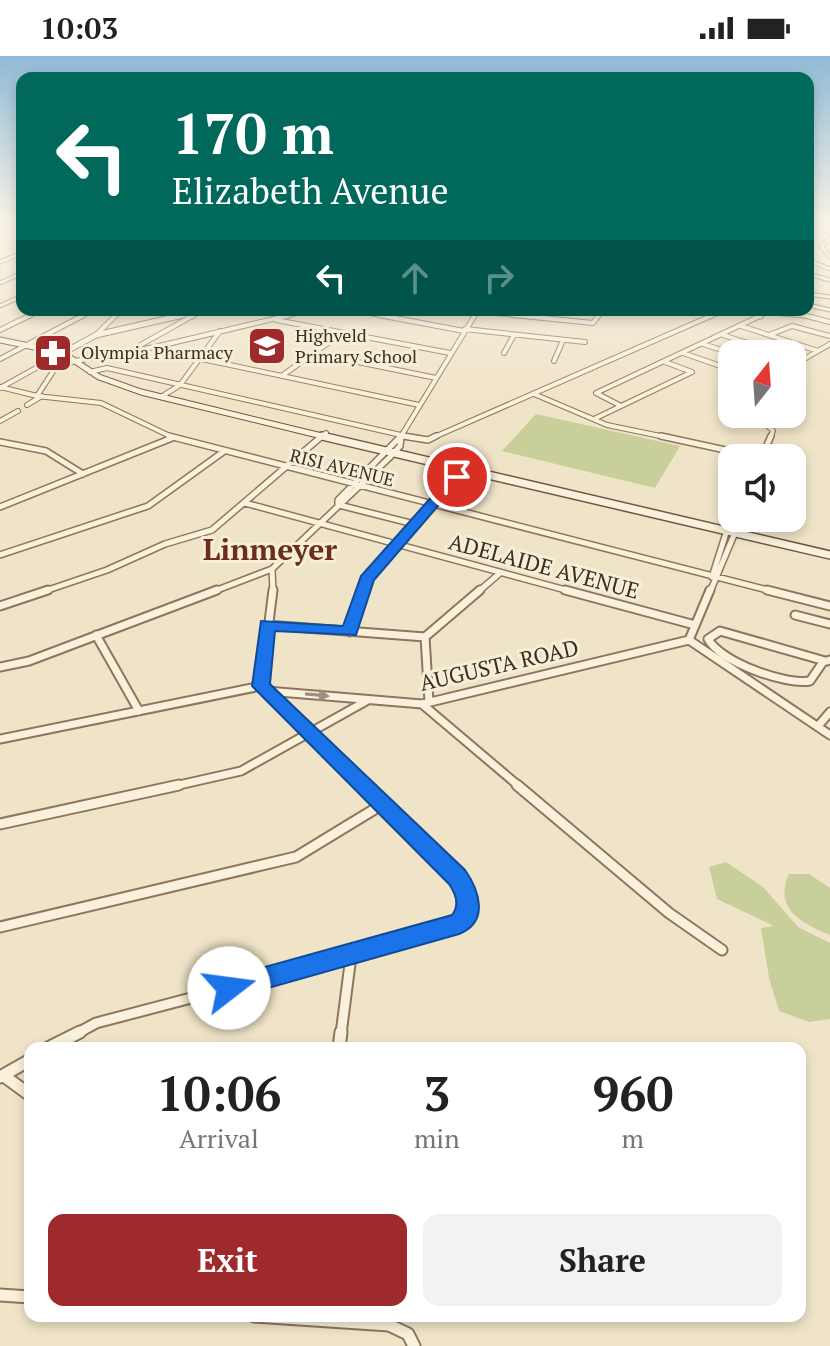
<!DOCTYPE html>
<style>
body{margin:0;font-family:"PT Serif",serif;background:#f2f2f2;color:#222;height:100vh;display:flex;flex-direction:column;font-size:30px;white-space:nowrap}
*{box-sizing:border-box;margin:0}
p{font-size:26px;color:#767676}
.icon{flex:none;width:44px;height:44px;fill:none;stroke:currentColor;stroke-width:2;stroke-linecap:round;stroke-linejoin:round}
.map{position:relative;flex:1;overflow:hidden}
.sheet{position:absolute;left:24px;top:986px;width:782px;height:280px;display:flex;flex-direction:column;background:#fff;border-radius:16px;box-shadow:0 4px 12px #0003}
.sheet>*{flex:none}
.top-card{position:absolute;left:16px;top:16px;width:798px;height:244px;border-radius:16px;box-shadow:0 4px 12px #0003;background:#00695c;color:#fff;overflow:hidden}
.needle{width:52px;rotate:17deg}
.controls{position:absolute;left:718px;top:284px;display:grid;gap:16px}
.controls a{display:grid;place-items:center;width:88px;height:88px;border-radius:16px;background:#fff;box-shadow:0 4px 12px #0003;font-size:40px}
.pin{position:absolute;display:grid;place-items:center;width:68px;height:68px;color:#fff;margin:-34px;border:4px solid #fff;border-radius:50%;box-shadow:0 2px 8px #0007}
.me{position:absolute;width:88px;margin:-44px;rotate:75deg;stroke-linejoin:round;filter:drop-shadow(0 0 6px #0008)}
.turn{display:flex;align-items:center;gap:28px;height:168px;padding:0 24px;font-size:36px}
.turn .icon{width:104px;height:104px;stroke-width:2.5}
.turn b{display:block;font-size:56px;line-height:68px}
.lanes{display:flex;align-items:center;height:76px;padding:0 24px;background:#0003;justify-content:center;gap:40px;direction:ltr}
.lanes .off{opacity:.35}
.eta{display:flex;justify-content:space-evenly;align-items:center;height:136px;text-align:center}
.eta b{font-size:48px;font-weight:800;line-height:56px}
.button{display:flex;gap:16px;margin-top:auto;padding:16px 24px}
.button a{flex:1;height:92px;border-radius:16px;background:#9e2a2b;color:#fff;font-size:32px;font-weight:800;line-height:92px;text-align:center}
.button a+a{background:#f2f2f2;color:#222}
.status{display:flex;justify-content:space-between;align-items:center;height:56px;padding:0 40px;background:#fff;direction:ltr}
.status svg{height:22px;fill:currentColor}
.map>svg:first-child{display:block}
.green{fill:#c9cf9b}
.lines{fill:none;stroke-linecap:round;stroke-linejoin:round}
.minor-far5-casing{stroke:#8d765c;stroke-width:5}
.minor-far4-casing{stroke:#8d765c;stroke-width:6}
.minor-far3-casing{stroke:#8d765c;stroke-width:8}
.minor-far2-casing{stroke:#8d765c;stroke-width:11}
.minor-far1-casing{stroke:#8d765c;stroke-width:13}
.minor-casing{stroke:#8d765c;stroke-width:15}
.tertiary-far1-casing{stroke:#8d765c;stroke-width:6}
.tertiary-casing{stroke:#8d765c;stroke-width:7}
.secondary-far1-casing{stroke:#6f573f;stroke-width:7}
.secondary-casing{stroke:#6f573f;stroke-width:10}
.minor-far5{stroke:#faf1dc;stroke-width:3}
.minor-far4{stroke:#faf1dc;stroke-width:4}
.minor-far3{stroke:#faf1dc;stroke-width:5}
.minor-far2{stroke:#faf1dc;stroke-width:7}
.minor-far1{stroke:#faf1dc;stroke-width:9}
.minor{stroke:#faf1dc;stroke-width:11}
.tertiary-far1{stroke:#faf1dc;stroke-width:4}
.tertiary{stroke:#faf1dc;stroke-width:5}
.secondary-far1{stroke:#faf1dc;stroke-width:5}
.secondary{stroke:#faf1dc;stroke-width:7}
.oneway{fill:#9c907e}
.route{fill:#1a73e8;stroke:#114b97;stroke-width:2}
.labels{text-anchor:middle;stroke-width:6;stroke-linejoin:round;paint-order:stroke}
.far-poi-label{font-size:18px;fill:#3d2e20;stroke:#f7eed8;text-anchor:start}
.far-street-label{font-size:18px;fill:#3d2e20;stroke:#f7eed8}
.street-label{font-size:22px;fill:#3d2e20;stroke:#f7eed8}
.district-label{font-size:30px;font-weight:bold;fill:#6b2e1e;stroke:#f7eed8}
</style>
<div class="status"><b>10:03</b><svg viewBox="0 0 49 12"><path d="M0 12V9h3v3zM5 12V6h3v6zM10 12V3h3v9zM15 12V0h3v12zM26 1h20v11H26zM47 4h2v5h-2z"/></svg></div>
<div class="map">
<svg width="830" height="1290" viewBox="0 0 830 1290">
<rect width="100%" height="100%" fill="#f0e4c8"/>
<path class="green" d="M 536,358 L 680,390 L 655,432 L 502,395 Z
M 726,806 L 763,831 L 798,871 L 830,887 L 830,963 L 809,966 L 779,955 L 769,922 L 761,872 L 774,870 L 717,843 L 709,811 Z
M 789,818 L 809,818 L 830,832 L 830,879 C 801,867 773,852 789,818 Z"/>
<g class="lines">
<g class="minor-far5-casing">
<path id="minor-far5" d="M 0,170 L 22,173
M 808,175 L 830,171
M 830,182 L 821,190 L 830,201
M 808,204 L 830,213
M 0,206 L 22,197
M 808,218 L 830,224
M 0,227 L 22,217
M 808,238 L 830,241
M 808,249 L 830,254
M 0,250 L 22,240
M 349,254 L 390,261
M 477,256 L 535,261
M 764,256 L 814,261
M 26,261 L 42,254
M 80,261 L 94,254
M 114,261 L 122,254
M 192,261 L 199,254
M 281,261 L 313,254
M 473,261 L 478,254
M 598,261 L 600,254
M 709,261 L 726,254
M 761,261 L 764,254"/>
</g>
<g class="minor-far4-casing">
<path id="minor-far4" d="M 379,259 L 464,275
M 513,259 L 593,267 L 599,259
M 803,259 L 830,266
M 276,264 L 450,297
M 741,270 L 818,295
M 465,273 L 585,286
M 0,274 L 31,259
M 96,279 L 116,259
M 723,279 L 780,298
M 769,279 L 792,270 L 830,280
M 703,288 L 734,298
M 137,291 L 194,259
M 314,297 L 436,322
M 504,297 L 514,279
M 683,297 L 732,314
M 0,303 L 84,259
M 202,303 L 419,349
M 554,305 L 563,284
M 792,310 L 830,288
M 90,316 L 107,312 L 414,382
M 283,319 L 342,277
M 0,331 L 37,340 L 101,347 L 174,382
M 0,332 L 63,297
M 534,338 L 607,369 L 670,382
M 37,340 L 54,314 L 75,305 L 155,291 L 290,259
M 161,341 L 180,329 L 220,275
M 27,349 L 42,340
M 621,350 L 596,337 L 762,259
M 756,358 L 773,375 L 770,382
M 594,363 L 692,316 L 665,306
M 0,365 L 18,355
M 320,382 L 326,377
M 400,382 L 475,259
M 432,382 L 713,259"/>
</g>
<g class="minor-far3-casing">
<path id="minor-far3" d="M 169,380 L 775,536
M 403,380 L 428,384 L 436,380
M 661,380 L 762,402
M 0,386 L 46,395 L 83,418
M 761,402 L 771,380
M 245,447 L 573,536
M 338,449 L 338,444 L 401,380
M 339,449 L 414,468
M 0,451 L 172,382
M 0,499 L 148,450 L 223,396
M 272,513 L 273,536
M 712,521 L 727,474 L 736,462
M 42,536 L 107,514 L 165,488 L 212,474 L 322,380
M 212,536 L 272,513 L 390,401 L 400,390 L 401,381
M 362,536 L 366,523 L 463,413
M 478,536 L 500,517
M 710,536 L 734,479 L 732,471"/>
</g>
<g class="minor-far2-casing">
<path id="minor-far2" d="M 565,534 L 695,569
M 767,534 L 830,550
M 0,550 L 48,534
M 795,559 L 830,568
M 267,569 L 425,581
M 350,576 L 363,534
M 96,579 L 139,655
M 689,584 L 830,679
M 689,584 L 710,534
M 825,605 L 720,575 L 708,583 C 721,606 784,629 810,625 L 823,606 L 830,604
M 0,611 L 29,605 L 217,534
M 261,630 L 273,534
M 261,630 L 364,731
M 267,635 L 422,648 L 689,584
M 429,646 L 425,581 L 480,534
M 422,648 L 520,731
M 818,670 L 830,656
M 0,683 L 261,630
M 170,731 L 241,715 L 368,644"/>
</g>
<g class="minor-far1-casing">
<path id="minor-far1" d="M 517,729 L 669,857 L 722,894
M 0,768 L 179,729
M 0,871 L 296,801 L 383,748
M 76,978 L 96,967 L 351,900 L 459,867 L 468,850 L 467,838 L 457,821 L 362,729
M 341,978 L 351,900"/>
</g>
<g class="minor-casing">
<path id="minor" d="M 48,992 L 80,976
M 339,992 L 341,976
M 4,1020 L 30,1039
M 0,1021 L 30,1004
M 0,1239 L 30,1241
M 254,1260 L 389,1269 L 408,1278 L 414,1290"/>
</g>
<g class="tertiary-far1-casing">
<path id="tertiary-far1" d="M 174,261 L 207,254"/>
</g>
<g class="tertiary-casing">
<path id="tertiary" d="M 63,297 L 96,279 L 183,259"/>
</g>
<g class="secondary-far1-casing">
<path id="secondary-far1" d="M 0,284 L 63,297 L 99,321 L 141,336 L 330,382"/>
</g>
<g class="secondary-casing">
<path id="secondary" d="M 322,380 L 830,499"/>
</g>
<use href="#minor-far5" class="minor-far5"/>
<use href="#minor-far4" class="minor-far4"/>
<use href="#minor-far3" class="minor-far3"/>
<use href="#minor-far2" class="minor-far2"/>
<use href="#minor-far1" class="minor-far1"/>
<use href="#minor" class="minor"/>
<use href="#tertiary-far1" class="tertiary-far1"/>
<use href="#tertiary" class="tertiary"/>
<use href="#secondary-far1" class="secondary-far1"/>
<use href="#secondary" class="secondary"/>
</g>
<defs><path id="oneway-solid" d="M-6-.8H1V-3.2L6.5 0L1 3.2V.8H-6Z" transform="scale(2)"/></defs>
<use class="oneway" href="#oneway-solid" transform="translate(317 639) rotate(5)"/>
<linearGradient id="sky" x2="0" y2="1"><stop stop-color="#8fbad6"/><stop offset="0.48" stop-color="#f8f3e6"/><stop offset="1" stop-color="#f8f3e6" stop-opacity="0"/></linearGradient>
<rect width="830" height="346" fill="url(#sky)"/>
<path class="route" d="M 452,418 L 463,421 L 374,524 L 356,579 L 275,575 L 270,628 L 465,814 C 479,834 490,866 459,878 L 229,943 L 221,940 L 217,932 L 221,924 L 229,921 L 452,859 C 460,849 456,838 449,828 L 252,630 L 261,565 L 343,570 L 361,520 Z"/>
<defs>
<g id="school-square" transform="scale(2)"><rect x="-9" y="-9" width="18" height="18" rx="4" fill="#9e2a2b" stroke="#f7eed8"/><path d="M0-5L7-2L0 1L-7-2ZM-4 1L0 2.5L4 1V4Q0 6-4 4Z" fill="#fff"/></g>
<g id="pharmacy-square" transform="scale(2)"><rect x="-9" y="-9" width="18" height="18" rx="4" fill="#9e2a2b" stroke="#f7eed8"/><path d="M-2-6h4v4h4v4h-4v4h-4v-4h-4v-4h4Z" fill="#fff"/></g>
</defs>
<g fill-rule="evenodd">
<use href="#school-square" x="267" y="290"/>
<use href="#pharmacy-square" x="53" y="297"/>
</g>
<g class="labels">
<g class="far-poi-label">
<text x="295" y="286">Highveld<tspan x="295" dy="21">Primary School</tspan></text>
<text x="81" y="303">Olympia Pharmacy</text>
</g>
<g class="far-street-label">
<text transform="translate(342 412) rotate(14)" y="6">RISI AVENUE</text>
</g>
<g class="street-label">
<text transform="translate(544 510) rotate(15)" y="8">ADELAIDE AVENUE</text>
<text transform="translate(499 609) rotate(-13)" y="8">AUGUSTA ROAD</text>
</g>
<g class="district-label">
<text x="270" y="504">Linmeyer</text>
</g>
</g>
</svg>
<div class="controls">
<a><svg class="needle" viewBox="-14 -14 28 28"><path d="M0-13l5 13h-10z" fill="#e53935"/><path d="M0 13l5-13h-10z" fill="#767676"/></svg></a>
<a><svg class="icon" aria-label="sound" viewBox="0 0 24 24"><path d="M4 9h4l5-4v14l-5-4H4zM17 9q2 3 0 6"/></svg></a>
</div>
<div class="pin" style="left:457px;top:421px;background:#d93025"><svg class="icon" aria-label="arrive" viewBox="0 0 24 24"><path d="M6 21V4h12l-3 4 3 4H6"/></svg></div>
<svg class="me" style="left:229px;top:932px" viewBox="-20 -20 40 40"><circle r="19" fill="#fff"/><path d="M0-13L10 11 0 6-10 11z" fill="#1a73e8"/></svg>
<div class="top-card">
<div class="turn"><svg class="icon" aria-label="left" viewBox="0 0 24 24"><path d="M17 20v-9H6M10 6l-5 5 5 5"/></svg><div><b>170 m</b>Elizabeth Avenue</div></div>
<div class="lanes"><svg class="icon" aria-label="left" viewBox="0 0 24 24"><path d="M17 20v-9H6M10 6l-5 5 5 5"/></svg><svg class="icon off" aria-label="ahead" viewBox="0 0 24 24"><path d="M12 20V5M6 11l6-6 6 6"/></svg><svg class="icon off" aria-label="right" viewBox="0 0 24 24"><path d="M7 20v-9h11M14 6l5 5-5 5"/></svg></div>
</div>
<section class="sheet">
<div class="eta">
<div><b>10:06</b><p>Arrival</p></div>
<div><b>3</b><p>min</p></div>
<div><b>960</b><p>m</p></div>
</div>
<div class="button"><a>Exit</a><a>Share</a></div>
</section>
</div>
